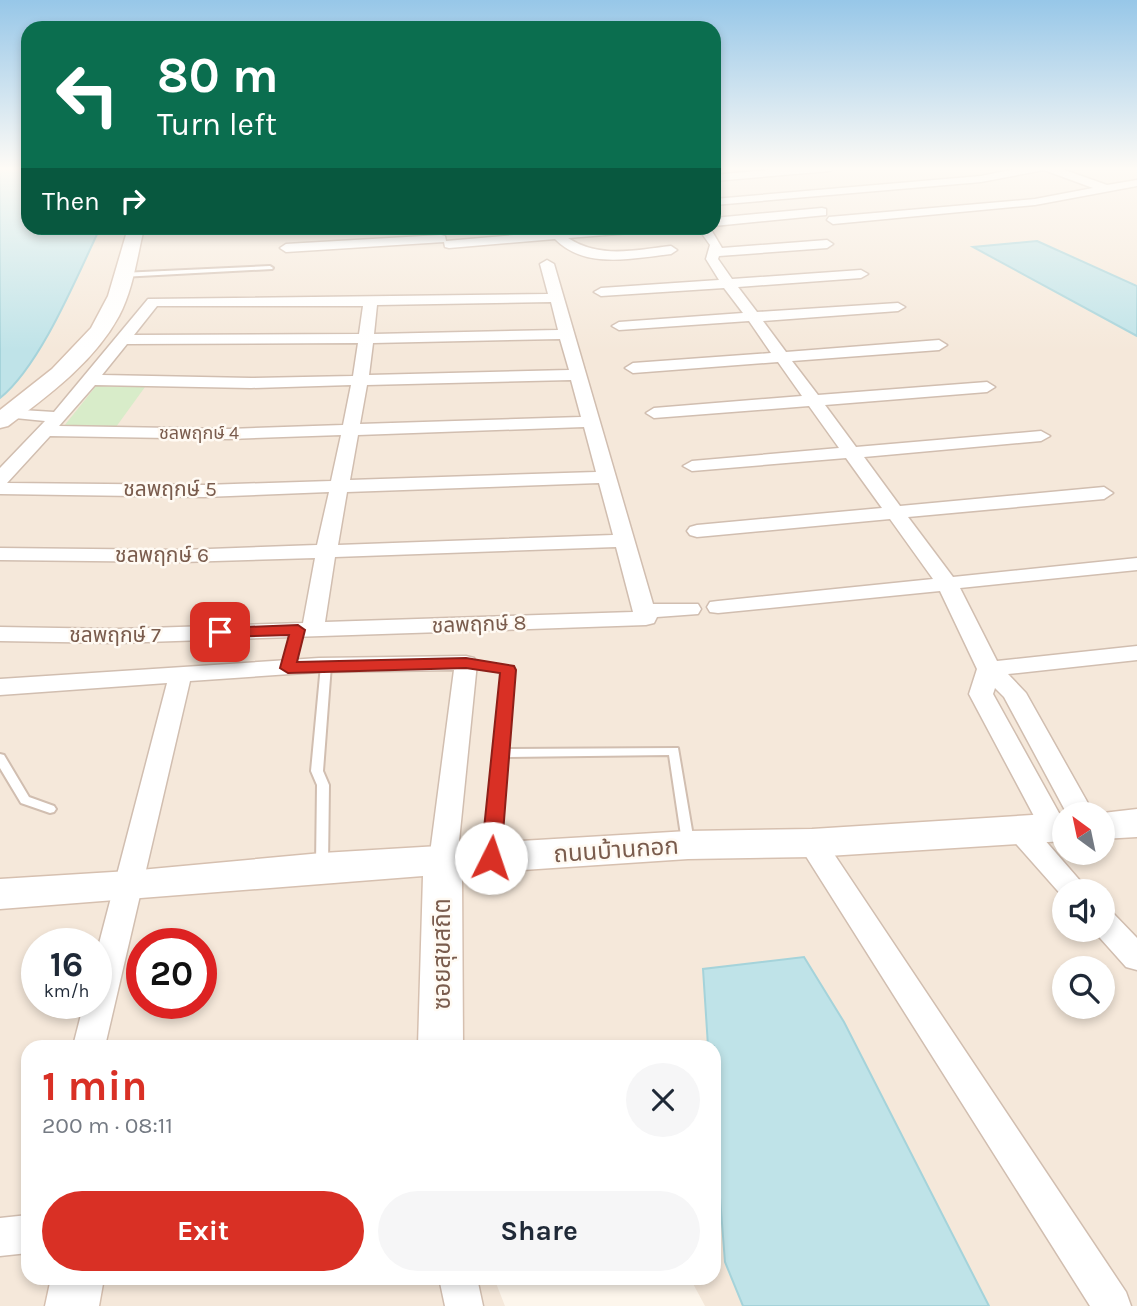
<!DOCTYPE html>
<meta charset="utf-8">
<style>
body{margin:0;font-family:Karla,"Noto Sans Thai",sans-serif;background:#f6f6f7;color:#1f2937;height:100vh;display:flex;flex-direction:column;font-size:26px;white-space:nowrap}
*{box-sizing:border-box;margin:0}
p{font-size:23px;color:#747a83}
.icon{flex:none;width:38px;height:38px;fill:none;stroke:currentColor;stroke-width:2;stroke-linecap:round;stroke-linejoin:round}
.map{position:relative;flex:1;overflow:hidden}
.side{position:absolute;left:21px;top:1040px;width:700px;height:245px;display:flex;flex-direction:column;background:#fff;border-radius:21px;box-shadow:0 4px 10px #0003}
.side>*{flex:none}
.banner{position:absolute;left:21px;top:21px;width:700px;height:214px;border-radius:21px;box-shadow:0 4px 10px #0003;background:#0b6e4f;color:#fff;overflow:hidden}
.needle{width:46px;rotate:327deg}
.controls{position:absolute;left:1052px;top:802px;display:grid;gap:14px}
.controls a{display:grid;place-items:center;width:63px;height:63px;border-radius:50%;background:#fff;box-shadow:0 4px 10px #0003;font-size:35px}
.speed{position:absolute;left:21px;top:928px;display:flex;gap:14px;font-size:35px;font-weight:700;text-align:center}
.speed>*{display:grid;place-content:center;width:91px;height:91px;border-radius:50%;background:#fff;box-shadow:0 4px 10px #0003;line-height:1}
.speed small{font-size:18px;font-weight:400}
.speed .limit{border:10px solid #d22;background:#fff;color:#111}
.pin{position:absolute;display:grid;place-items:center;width:60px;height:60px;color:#fff;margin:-30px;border-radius:14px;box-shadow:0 4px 10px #0006}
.me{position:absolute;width:77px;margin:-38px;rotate:4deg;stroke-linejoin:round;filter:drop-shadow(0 0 5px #0008)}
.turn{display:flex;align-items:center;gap:24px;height:147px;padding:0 21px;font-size:32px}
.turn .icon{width:91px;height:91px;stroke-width:2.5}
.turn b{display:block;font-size:49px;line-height:60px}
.then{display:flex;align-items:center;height:66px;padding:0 21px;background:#0003;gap:14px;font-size:26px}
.round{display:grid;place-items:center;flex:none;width:74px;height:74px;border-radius:37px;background:#f6f6f7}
.headline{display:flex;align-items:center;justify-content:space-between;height:119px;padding:0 21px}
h1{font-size:42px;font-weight:700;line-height:52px;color:#d93025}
.cta{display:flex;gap:14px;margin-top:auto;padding:14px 21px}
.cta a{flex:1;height:80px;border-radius:42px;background:#d93025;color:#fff;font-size:28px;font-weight:700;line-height:80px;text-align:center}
.cta a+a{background:#f6f6f7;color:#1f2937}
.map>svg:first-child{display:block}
.residential{fill:#f5e8da;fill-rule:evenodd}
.green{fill:#d8ecc9}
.water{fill:#bfe3e8;stroke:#a5d3da;stroke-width:2}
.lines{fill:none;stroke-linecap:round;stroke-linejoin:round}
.lane-casing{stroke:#d1beb0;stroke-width:4}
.street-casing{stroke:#d1beb0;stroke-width:3}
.secondary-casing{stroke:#d6c0b0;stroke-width:3}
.lane{fill:#fff;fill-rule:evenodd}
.street{fill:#fff;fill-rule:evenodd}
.secondary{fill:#fff;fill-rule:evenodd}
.route{fill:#d93025;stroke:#8d1f18;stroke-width:2}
.labels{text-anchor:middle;stroke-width:5;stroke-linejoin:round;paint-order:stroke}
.far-street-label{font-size:18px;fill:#7a5c4d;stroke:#fffaf3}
.street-label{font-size:21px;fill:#7a5c4d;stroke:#fffaf3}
.near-street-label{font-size:24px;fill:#7a5c4d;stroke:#fffaf3}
</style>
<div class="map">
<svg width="1137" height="1306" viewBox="0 0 1137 1306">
<rect width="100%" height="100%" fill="#fdf6ec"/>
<path class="residential" d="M 0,168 L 28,168 L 28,228 L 714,228 L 714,168 L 1137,168 L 1137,1306 L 705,1306 L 690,1278 L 714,1278 L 714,1046 L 28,1046 L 28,1278 L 494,1278 L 505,1306 L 0,1306 ZM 1064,814 L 1102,814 L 1102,852 L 1064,852 ZM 1064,891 L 1102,891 L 1102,929 L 1064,929 ZM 37,943 L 96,943 L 96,1003 L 37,1003 ZM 142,943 L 201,943 L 201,1003 L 142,1003 ZM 1064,968 L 1102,968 L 1102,1006 L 1064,1006 Z"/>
<path class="green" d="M 96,386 L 145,387 L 116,427 L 64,426 Z"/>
<path class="water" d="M 0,168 L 28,168 L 28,228 L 100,228 C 77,276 41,365 0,398 Z
M 1037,241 L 1137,286 L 1137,336 L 973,247 Z
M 804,957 L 844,1022 L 989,1306 L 743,1306 L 725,1262 L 714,1120 L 714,1046 L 708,1046 L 703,969 Z"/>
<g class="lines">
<g class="lane-casing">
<path id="lane" d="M 270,266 L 273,268 L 272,269 L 121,277 L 118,275 L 121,273 Z
M 466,660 L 508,667 L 513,670 L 507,749 L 678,748 L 694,842 L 692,845 L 688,847 L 684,845 L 682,842 L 669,755 L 506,757 L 497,855 L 496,858 L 491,860 L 486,858 L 485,855 L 502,672 L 462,665 L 461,663 Z
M 326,662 L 331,665 L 323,771 L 329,785 L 328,865 L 327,868 L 322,870 L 317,868 L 316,865 L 317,785 L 311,771 L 321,665 Z
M 0,754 L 4,755 L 29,797 L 54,806 L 56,809 L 54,812 L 50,813 L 21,803 L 0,768 Z"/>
</g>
<g class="street-casing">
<path id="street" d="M 787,168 L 835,168 L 830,171 L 714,181 L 714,175 Z
M 1021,168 L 1059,168 L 1107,185 L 1137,180 L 1137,186 L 1035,205 L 833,224 L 827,220 L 829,217 L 1035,199 L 1093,188 L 1044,170 L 981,182 L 714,205 L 714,199 L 981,176 Z
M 822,208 L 826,209 L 826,215 L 714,226 L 714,218 Z
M 229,228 L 246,228 L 240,232 Z
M 546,228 L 558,228 L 562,231 L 649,228 L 643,232 L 568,238 C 600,259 635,250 671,246 L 677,250 L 671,254 C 634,258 585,270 555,239 L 449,248 L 445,247 L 444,242 L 286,252 L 280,248 L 286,244 L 441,235 L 445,236 L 446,241 L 549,232 Z
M 698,228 L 710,228 L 722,248 L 827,240 L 833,244 L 827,248 L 719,256 L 718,259 L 732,279 L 861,270 L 868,274 L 861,278 L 738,287 L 757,312 L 898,303 L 905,307 L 898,311 L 763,321 L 786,352 L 939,340 L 947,345 L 939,350 L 792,361 L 818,395 L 987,382 L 995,387 L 987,392 L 825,405 L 856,447 L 1041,431 L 1050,436 L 1041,441 L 864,457 L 900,506 L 1104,487 L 1113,493 L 1104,499 L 908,517 L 953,577 L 1137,558 L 1137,570 L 960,588 L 997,661 L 1137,646 L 1137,660 L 1008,674 L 1026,693 L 1094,814 L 1067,814 L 1004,697 L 995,688 L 993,694 L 1064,822 L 1064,835 L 1054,838 L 1044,835 L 969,694 L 977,669 L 940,591 L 718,613 L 710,612 L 707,607 L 710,602 L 718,601 L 933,579 L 890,519 L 697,537 L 690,535 L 687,531 L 690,527 L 697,525 L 882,508 L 846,458 L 692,471 L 683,466 L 692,461 L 839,448 L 809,406 L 654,418 L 646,413 L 654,408 L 802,396 L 778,362 L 633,373 L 625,368 L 633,363 L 771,353 L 749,321 L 619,330 L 612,326 L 619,322 L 743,313 L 724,288 L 601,296 L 594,292 L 601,288 L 719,280 L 706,259 L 710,245 Z
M 547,260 L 554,264 L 653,604 L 698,604 L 701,609 L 698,614 L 657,617 L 654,623 L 646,625 L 117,643 L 0,641 L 0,627 L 117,629 L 303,623 L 315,558 L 182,562 L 0,560 L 0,548 L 182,550 L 317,545 L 329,492 L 204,497 L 0,494 L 0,468 L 45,421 L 5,417 L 3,413 L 5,409 L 54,412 L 148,299 L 548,294 L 540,264 ZM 551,302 L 558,330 L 374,334 L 377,305 ZM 157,306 L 363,306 L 359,334 L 134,335 ZM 560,339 L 569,370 L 369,375 L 373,343 ZM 358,343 L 353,376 L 251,378 L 102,375 L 127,344 ZM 571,380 L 581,417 L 360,424 L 367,385 ZM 95,385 L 251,388 L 351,385 L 343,425 L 229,429 L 59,426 ZM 584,427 L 596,472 L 350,480 L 358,435 ZM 341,435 L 331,481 L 204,485 L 7,483 L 50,436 L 229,439 ZM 599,483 L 613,535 L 338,545 L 347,492 ZM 616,547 L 633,612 L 325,622 L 335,557 Z
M 466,656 L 474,658 L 477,663 L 457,861 L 453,868 L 443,872 L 433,868 L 429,861 L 454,670 L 319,672 L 190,681 L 105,1046 L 73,1046 L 84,1003 L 96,1003 L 96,955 L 167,683 L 0,695 L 0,679 L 319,658 Z
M 1020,820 L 1030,823 L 1089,891 L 1064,891 L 1064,898 L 1010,837 L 1006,830 L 1010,823 Z
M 812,833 L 822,836 L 1126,1292 L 1131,1306 L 1090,1306 L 802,850 L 798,843 L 802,836 Z
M 1102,908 L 1112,912 L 1137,938 L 1137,970 L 1126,967 L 1092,929 L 1102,929 Z
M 28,1215 L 28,1253 L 0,1256 L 0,1218 Z
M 439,1278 L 477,1278 L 483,1306 L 445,1306 Z"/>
</g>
<g class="secondary-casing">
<path id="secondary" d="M 128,228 L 144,228 C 137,257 133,290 119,316 C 94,362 49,395 8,426 L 0,428 L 0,410 L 52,369 L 91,328 L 108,296 Z
M 1137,809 L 1137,837 L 1102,839 L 1102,814 L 1094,814 Z
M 1064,813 L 1064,841 L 812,857 L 688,859 L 462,874 L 463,1046 L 418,1046 L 423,876 L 0,909 L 0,879 L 129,871 L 322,853 L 688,831 L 812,829 Z
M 51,1278 L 104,1278 L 99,1306 L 45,1306 Z"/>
</g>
<use href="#lane" class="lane"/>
<use href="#street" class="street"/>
<use href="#secondary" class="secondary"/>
</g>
<linearGradient id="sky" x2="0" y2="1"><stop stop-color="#97c7e8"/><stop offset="0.48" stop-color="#fefbf6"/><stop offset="1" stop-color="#fefbf6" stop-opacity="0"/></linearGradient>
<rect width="1137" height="351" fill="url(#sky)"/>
<path class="route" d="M 298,625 L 305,630 L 297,662 L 466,658 L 514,666 L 516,670 L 501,858 L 498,863 L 491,865 L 484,863 L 481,858 L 500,673 L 466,668 L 288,673 L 280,668 L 289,635 L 220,637 L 212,632 L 220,628 Z"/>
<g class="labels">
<g class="far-street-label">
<text x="199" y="439">ชลพฤกษ์ 4</text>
</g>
<g class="street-label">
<text x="170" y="496">ชลพฤกษ์ 5</text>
<text x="162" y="562">ชลพฤกษ์ 6</text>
<text transform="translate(479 624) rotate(-2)" y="7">ชลพฤกษ์ 8</text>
<text x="115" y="642">ชลพฤกษ์ 7</text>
</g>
<g class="near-street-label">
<text transform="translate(616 850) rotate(-4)" y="8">ถนนบ้านกอก</text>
<text transform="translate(442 954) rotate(-90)" y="8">ซอยสุขสถิต</text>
</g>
</g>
</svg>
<div class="controls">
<a><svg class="needle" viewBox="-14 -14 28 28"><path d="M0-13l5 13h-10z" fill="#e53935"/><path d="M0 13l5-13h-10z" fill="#747a83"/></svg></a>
<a><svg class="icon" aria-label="sound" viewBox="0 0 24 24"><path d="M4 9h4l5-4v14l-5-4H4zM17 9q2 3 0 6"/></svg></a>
<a><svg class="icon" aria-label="search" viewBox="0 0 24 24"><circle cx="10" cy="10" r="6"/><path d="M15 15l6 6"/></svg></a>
</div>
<div class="speed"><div>16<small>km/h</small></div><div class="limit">20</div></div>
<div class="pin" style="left:220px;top:632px;background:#d93025"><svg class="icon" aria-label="arrive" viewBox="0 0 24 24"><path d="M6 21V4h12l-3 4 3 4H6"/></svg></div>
<svg class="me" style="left:491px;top:858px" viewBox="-20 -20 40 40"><circle r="19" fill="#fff"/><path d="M0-13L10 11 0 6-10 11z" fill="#d93025"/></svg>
<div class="banner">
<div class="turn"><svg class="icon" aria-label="left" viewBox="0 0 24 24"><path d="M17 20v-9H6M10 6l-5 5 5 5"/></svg><div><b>80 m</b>Turn left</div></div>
<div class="then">Then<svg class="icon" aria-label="right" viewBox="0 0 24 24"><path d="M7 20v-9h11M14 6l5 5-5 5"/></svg></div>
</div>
<section class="side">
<div class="headline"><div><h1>1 min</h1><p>200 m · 08:11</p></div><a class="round"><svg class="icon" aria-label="close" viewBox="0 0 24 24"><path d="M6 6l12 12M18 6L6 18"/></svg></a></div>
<div class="cta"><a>Exit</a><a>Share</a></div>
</section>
</div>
